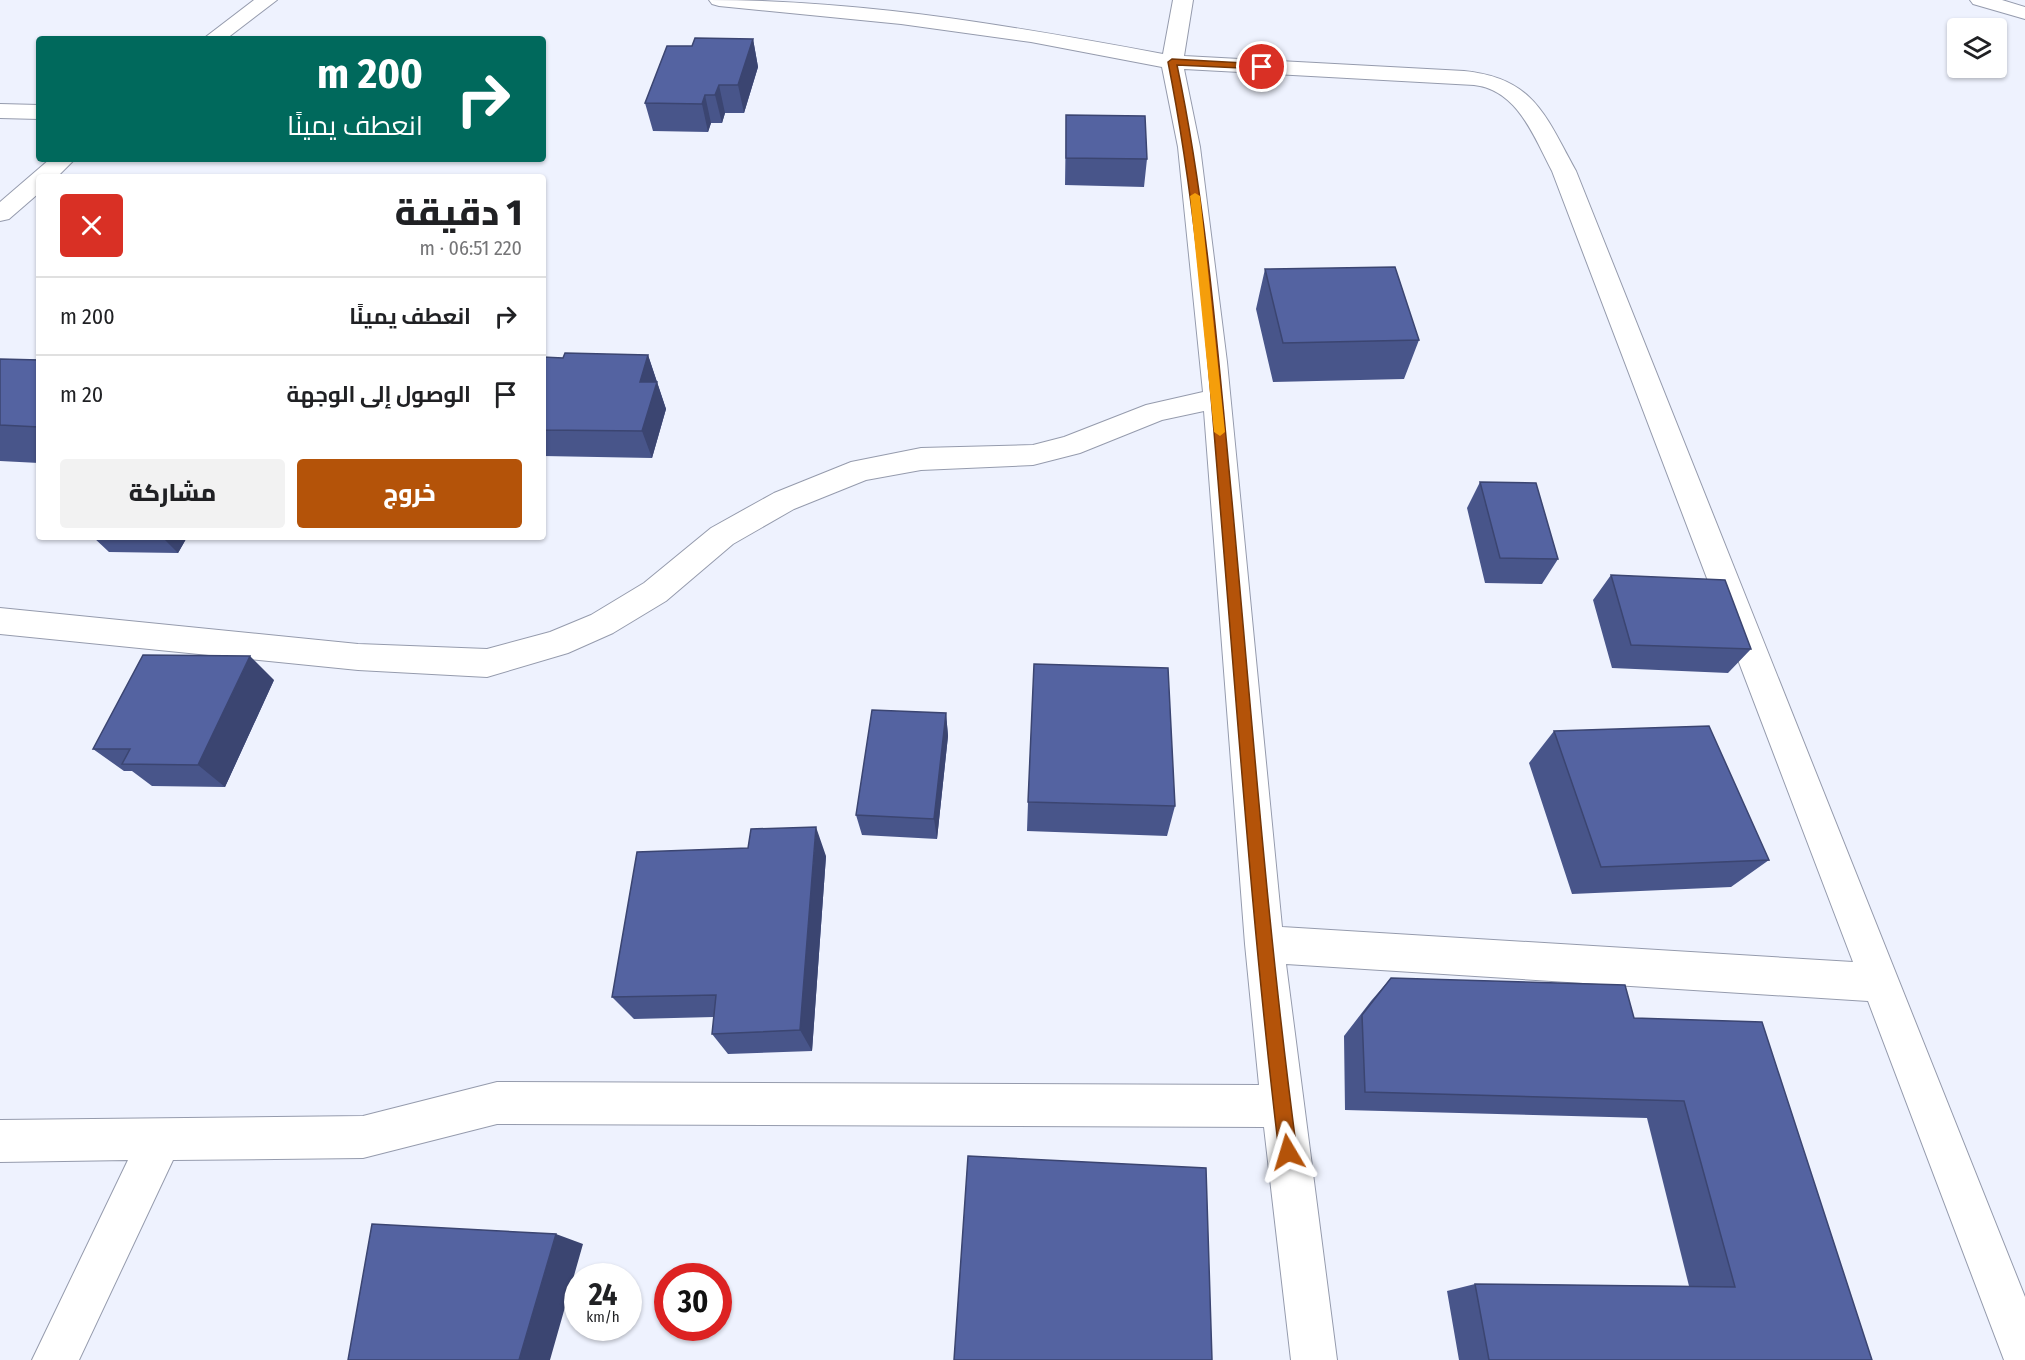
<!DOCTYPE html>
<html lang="ar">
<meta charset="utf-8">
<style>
body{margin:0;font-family:"Fira Sans Condensed",Cairo,sans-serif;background:#f2f2f2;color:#202124;direction:rtl;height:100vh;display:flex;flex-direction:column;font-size:22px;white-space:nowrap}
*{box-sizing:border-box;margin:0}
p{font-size:20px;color:#757577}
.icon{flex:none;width:33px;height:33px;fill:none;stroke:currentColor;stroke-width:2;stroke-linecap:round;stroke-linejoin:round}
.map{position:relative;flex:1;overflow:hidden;direction:ltr}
.panel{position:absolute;left:36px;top:174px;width:510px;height:366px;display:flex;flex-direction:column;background:#fff;border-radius:6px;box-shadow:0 2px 4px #0004;direction:rtl}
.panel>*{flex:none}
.banner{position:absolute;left:36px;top:36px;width:510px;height:126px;border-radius:6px;box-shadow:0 2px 4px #0004;direction:rtl;background:#00695c;color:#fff;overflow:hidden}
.buttons{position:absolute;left:1947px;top:18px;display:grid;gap:12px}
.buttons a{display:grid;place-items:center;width:60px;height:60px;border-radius:6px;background:#fff;box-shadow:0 2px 4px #0004;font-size:30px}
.speed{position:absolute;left:564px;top:1263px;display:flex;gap:12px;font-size:30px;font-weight:700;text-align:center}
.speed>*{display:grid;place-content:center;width:78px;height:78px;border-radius:50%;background:#fff;box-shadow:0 2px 4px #0004;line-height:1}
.speed small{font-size:15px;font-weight:400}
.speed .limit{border:9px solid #d22;background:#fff;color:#111}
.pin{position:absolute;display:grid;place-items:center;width:51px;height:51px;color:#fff;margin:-26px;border:3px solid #fff;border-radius:50%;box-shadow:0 2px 6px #0007}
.me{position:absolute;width:66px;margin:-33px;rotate:353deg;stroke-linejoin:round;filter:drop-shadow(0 0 4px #0008)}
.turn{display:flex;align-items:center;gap:21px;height:126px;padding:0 24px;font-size:27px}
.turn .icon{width:78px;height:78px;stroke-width:2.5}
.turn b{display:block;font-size:42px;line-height:51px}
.round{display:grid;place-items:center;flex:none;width:63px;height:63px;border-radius:6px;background:#f2f2f2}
.headline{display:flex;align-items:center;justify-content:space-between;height:102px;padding:0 24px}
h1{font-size:36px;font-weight:800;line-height:45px}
.primary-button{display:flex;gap:12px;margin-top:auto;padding:12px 24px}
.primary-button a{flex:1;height:69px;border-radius:6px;background:#b45309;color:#fff;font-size:24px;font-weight:800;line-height:69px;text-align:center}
.primary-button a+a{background:#f2f2f2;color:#202124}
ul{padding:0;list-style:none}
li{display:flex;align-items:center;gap:18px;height:78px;padding:0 24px;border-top:2px solid #e0e0e0}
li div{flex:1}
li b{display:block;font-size:22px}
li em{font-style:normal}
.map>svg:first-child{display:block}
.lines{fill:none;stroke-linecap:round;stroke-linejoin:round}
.minor-casing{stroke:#959bad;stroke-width:2}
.minor{fill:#fff;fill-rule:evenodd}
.wall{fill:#48558a}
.shaded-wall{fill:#3b4571}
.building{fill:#5463a1;stroke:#3b4571;stroke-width:1.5}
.route{fill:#b45309;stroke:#753606;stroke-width:1.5}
.slow{fill:#f59e0b}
</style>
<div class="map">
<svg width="2025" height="1360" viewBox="0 0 2025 1360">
<rect width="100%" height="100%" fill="#eef2fe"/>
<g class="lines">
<g class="minor-casing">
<path id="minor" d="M 254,0 L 277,0 L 226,39 L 203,39 Z
M 709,0 C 862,0 1013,26 1163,54 L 1173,0 L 1193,0 L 1184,56 L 1464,71 C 1534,78 1545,115 1576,171 L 2025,1297 L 2025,1360 L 2004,1360 L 1868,1001 L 1286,964 L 1337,1360 L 1291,1360 L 1264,1127 L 497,1124 L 363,1158 L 173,1160 L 79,1360 L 32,1360 L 128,1160 L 0,1162 L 0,1120 L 363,1116 L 497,1082 L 1259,1085 L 1245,944 L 1204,411 L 1162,420 L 1080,453 L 1033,465 L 921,470 L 866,480 L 794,509 L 733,544 L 666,601 L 613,633 L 568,653 L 487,677 L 358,670 L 0,634 L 0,608 L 358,644 L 487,649 L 550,632 L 591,615 L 644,583 L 711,528 L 774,493 L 851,462 L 921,448 L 1033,445 L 1064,437 L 1146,405 L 1203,392 L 1178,147 L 1162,67 L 1031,42 L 901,24 L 719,6 L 712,4 ZM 1184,69 L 1474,85 C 1518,90 1534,137 1552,171 L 1853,962 L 1282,927 L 1227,362 L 1200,147 Z
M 1970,0 L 2002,0 L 2025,7 L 2025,19 L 1973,4 Z
M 0,104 L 39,105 L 39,119 L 0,118 Z
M 50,159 L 75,159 L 57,177 L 39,177 L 39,193 L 9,219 L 0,221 L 0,202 Z"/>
</g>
<use href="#minor" class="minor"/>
</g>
<path class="wall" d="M 753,39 L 758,67 L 744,113 L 725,113 L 722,123 L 711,123 L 708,132 L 653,131 L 645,103 L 692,46 Z
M 1066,115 L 1147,159 L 1144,187 L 1065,185 Z
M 1265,269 L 1419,340 L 1404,379 L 1273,382 L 1256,309 Z
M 648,355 L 666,409 L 652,458 L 543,456 L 543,357 L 563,358 Z
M 0,359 L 39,360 L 39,463 L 0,461 Z
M 1480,482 L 1558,559 L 1542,584 L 1485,583 L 1467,508 Z
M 93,537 L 213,537 L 212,539 L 186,539 L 178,553 L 109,552 Z
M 1611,575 L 1751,649 L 1728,673 L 1612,668 L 1593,600 Z
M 274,680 L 225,787 L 152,786 L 132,771 L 124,771 L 93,749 Z
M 946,713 L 948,736 L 937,839 L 862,835 L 856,815 Z
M 1554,731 L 1769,860 L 1731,887 L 1572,894 L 1529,763 Z
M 1028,802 L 1175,806 L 1167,836 L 1027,831 Z
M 826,856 L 812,1051 L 728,1054 L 712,1034 L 714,1017 L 634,1019 L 612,997 Z
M 1391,978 L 1634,1018 L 1872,1360 L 1459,1360 L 1447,1291 L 1475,1284 L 1689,1286 L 1647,1118 L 1345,1110 L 1344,1036 L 1371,1001 Z"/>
<path class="shaded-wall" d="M 753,39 L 758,67 L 744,113 L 738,85 Z
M 719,85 L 725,113 L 722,123 L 715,95 Z
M 705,95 L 711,123 L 708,132 L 702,104 Z
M 648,355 L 666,409 L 652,458 L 642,431 L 640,382 Z
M 162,537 L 184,537 L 186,539 L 178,553 Z
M 250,656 L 274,680 L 225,787 L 198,765 Z
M 946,713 L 948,736 L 937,839 L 934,819 Z
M 816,827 L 826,856 L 812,1051 L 800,1030 Z
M 556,1234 L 583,1244 L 550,1360 L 519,1360 Z"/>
<path class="building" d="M 695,38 L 753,39 L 738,85 L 719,85 L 715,95 L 705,95 L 702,104 L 645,103 L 667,46 L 692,46 Z
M 1066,115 L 1145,116 L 1147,159 L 1066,158 Z
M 1395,267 L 1419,340 L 1283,343 L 1265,269 Z
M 565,353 L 648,355 L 640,382 L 657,382 L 642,431 L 543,430 L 543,357 L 563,358 Z
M 0,359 L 39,360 L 39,427 L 0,425 Z
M 1480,482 L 1536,483 L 1558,559 L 1500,558 Z
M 1611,575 L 1725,580 L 1751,649 L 1631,645 Z
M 143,655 L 250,656 L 198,765 L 122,764 L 130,749 L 93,749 Z
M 1034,664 L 1168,668 L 1175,806 L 1028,802 Z
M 872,710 L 946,713 L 934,819 L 856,815 Z
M 1709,726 L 1769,860 L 1601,867 L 1554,731 Z
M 816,827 L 800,1030 L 712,1034 L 716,995 L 612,997 L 637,852 L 748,848 L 751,829 Z
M 1391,978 L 1625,985 L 1634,1018 L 1762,1022 L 1872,1360 L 1489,1360 L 1475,1284 L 1735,1287 L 1684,1101 L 1365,1092 L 1362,1015 Z
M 968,1156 L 1206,1168 L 1212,1360 L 954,1360 Z
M 372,1224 L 556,1234 L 519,1360 L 348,1360 Z"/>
<path class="route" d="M 1172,59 L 1262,64 L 1266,67 L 1262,69 L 1177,65 C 1207,208 1218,355 1232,501 C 1252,718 1268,936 1297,1152 L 1294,1158 L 1288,1161 L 1282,1158 L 1279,1152 C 1253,937 1238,721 1220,505 C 1208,357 1197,208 1168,62 Z"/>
<path class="slow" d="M 1195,193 L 1200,196 L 1225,432 L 1220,436 L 1214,432 L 1190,196 Z"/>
</svg>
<div class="buttons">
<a><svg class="icon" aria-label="layers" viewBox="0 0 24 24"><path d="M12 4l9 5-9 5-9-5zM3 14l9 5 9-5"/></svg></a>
</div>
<div class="speed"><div>24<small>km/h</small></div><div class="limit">30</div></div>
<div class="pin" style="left:1262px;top:67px;background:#d93025"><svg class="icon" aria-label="arrive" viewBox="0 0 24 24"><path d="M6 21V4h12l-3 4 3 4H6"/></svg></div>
<svg class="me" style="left:1288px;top:1152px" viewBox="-20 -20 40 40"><path d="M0-17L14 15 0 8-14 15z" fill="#b45309" stroke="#fff" stroke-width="4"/></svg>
<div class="banner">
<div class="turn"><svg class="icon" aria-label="right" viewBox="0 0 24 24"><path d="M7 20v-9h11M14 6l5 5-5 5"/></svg><div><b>200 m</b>انعطف يمينًا</div></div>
</div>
<section class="panel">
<div class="headline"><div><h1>1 دقيقة</h1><p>220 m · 06:51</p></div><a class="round" style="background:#d93025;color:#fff"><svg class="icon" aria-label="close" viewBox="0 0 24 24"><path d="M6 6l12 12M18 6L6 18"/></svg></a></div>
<ul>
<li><svg class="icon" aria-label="right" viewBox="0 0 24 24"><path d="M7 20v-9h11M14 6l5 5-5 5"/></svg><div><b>انعطف يمينًا</b></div><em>200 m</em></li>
<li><svg class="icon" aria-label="arrive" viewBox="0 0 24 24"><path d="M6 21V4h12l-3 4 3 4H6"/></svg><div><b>الوصول إلى الوجهة</b></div><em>20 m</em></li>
</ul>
<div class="primary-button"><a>خروج</a><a>مشاركة</a></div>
</section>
</div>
